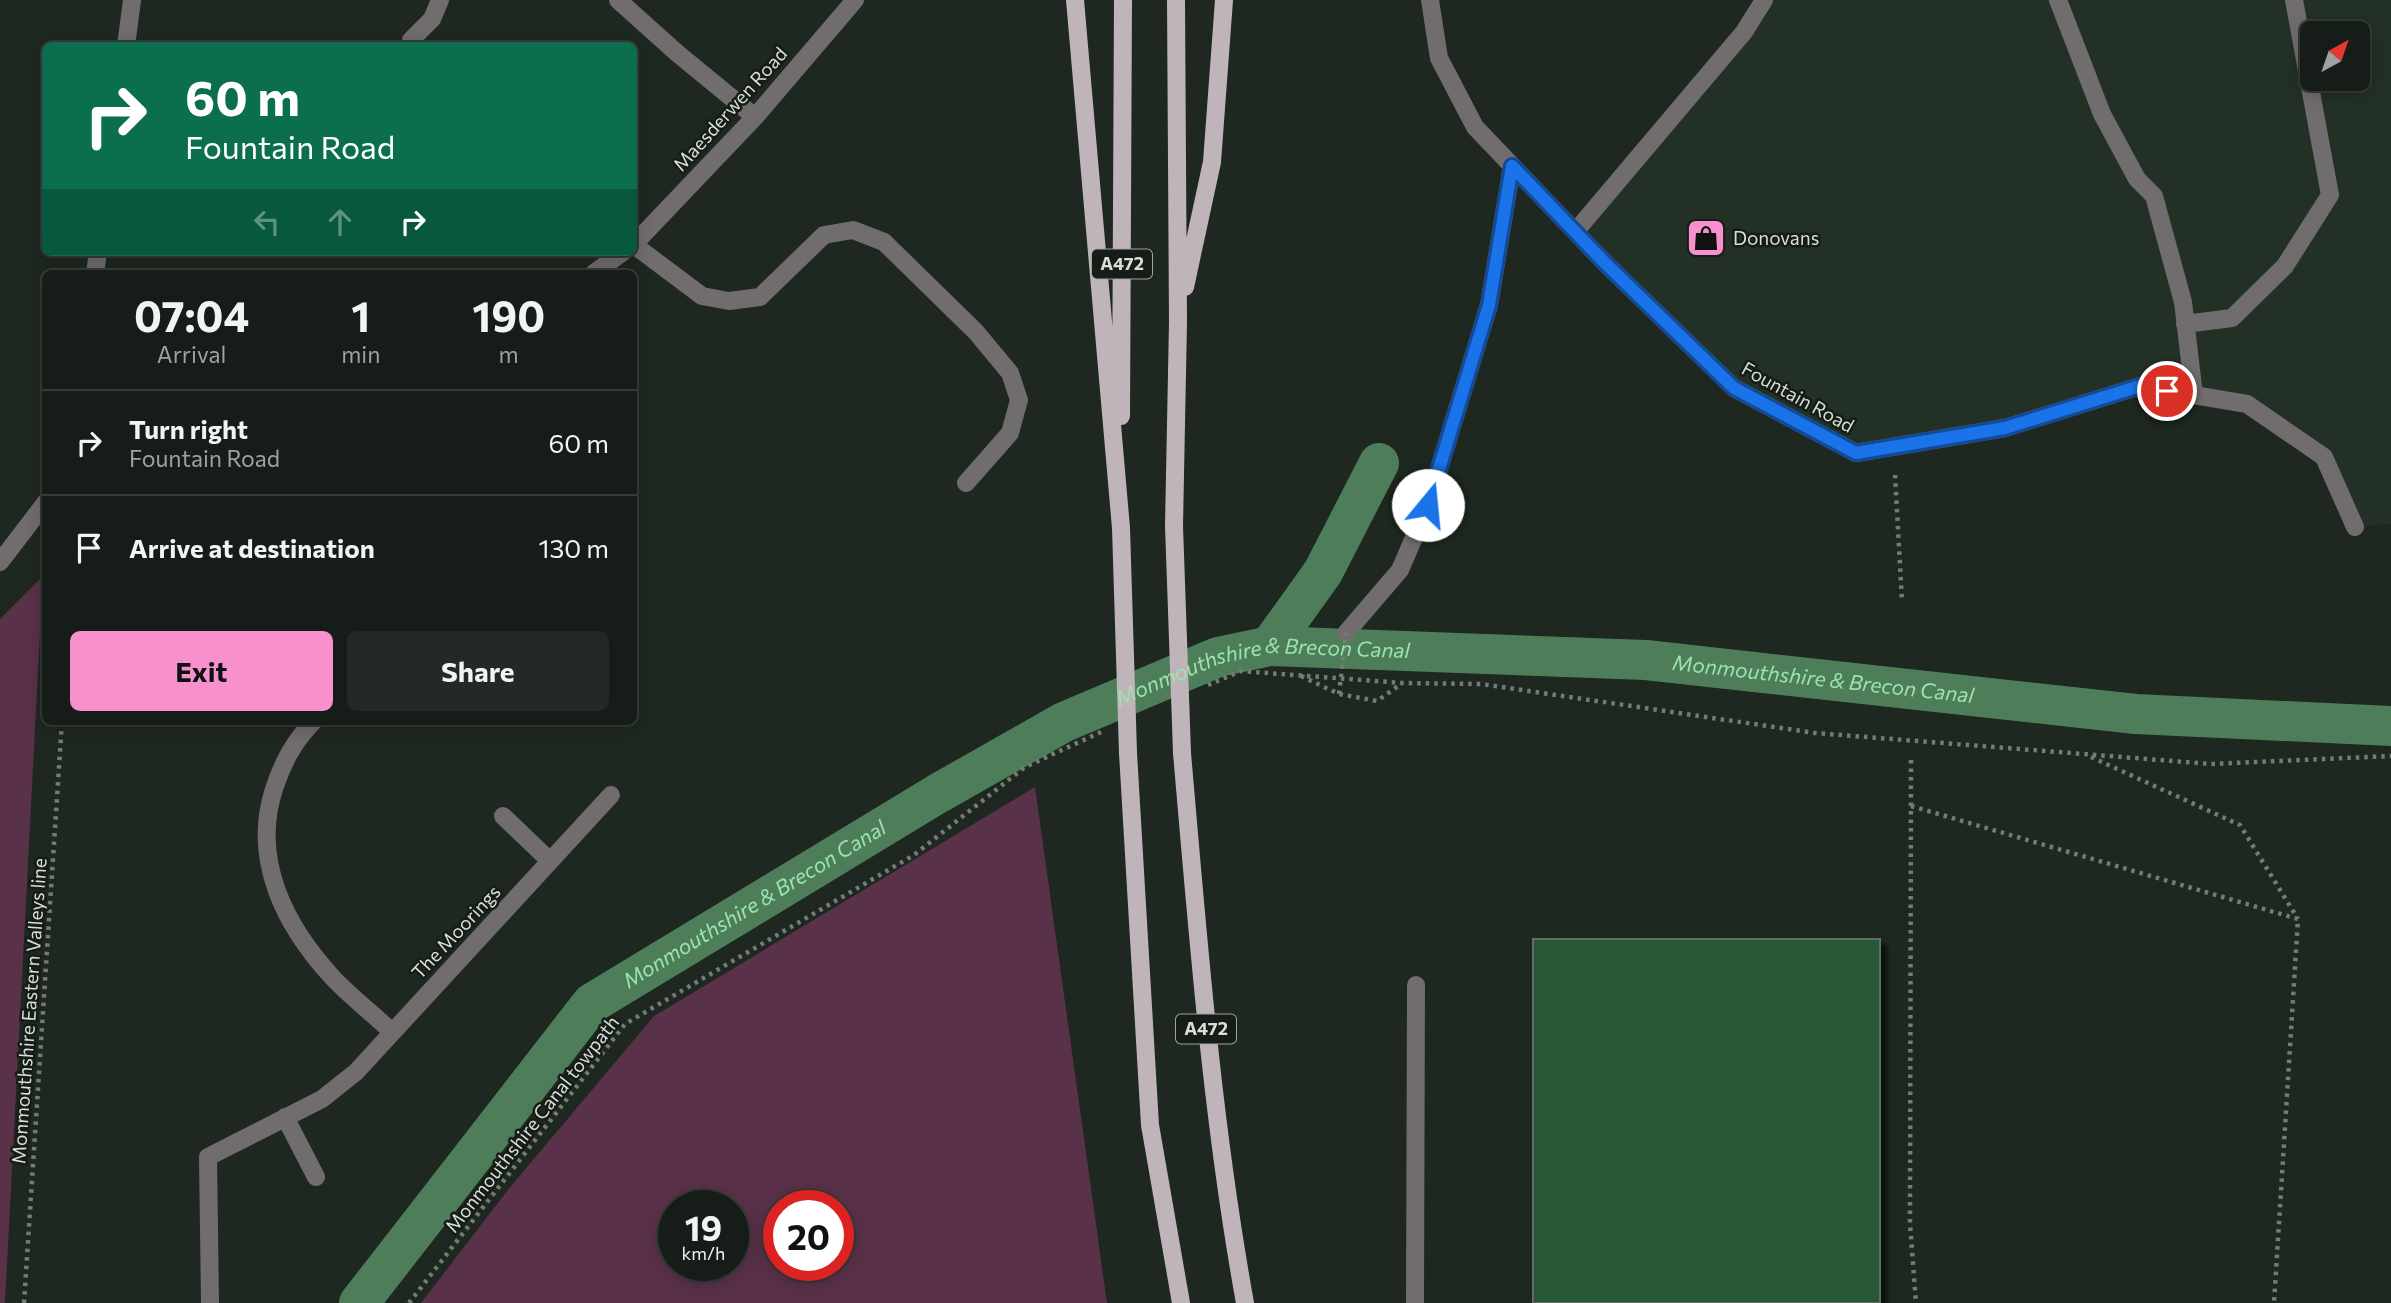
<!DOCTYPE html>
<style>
body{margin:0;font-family:Commissioner,sans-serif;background:#232a25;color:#f1f3f6;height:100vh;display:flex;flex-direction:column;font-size:26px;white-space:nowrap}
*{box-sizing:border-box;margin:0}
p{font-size:23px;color:#9ea2a2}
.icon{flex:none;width:38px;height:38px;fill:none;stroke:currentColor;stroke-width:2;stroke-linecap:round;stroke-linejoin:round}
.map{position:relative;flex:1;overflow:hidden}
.sheet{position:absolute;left:42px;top:270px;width:595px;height:455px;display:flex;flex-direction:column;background:#161d18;border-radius:10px;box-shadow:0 4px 18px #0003,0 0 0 2px #353b37}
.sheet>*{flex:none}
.hud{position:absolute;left:42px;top:42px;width:595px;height:214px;border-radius:10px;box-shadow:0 4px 18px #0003,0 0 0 2px #353b37;background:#0b6e4f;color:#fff;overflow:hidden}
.needle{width:46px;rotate:40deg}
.fabs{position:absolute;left:2300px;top:21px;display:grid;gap:14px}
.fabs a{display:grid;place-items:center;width:70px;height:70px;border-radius:10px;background:#161d18;box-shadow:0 4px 18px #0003,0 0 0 2px #353b37;font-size:35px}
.speed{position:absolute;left:658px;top:1190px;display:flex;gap:14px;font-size:35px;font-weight:700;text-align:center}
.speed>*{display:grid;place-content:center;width:91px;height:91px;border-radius:50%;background:#161d18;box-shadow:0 4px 18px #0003,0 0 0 2px #353b37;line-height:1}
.speed small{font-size:18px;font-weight:400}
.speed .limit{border:10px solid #d22;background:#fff;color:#111}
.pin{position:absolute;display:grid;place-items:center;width:60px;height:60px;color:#fff;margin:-30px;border:4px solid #fff;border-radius:50%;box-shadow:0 2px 7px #0007}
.me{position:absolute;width:77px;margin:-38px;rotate:17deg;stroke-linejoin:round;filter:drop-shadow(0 0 5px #0008)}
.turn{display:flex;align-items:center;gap:24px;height:147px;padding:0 28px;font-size:32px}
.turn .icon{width:91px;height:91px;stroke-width:2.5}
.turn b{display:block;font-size:49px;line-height:60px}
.lanes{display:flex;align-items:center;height:66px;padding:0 28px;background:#0003;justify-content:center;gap:35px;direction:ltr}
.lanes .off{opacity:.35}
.eta{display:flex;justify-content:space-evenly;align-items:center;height:119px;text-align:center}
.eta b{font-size:42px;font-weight:700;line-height:49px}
.primary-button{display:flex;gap:14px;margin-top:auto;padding:14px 28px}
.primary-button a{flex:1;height:80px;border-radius:10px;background:#f790cd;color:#111;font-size:28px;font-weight:700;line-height:80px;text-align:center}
.primary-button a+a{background:#232a25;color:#f1f3f6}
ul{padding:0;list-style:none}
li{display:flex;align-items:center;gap:21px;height:105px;padding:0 28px;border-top:2px solid #353b37}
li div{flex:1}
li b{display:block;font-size:26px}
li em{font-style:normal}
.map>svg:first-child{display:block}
.built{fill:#223025;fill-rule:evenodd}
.green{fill:#593149;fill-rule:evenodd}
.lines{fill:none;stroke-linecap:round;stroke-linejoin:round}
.canal{stroke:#4e7e59;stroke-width:40}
.building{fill:#285835;stroke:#636d65;stroke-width:2;filter:url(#shadow)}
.path{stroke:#747c76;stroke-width:4.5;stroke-dasharray:3.5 5;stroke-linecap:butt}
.minor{stroke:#716c6e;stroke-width:18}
.major{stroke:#bfb4ba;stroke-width:18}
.path-bridge{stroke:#747c76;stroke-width:4.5;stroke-dasharray:3.5 5;stroke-linecap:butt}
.major-bridge{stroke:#bfb4ba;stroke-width:18}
.route-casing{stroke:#114b97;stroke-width:18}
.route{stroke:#1a73e8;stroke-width:12}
.labels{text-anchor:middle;stroke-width:5;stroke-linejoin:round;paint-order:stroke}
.shield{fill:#151d16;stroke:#9ea49e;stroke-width:2}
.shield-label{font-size:18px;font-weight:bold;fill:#d8ded9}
.street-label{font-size:19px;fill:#d8ded9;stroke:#151d16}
.poi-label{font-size:19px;fill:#d8ded9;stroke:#151d16;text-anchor:start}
.water-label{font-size:21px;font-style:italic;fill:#9be5ac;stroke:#151d16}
</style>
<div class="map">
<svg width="2391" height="1303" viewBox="0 0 2391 1303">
<defs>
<filter id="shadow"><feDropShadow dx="6" dy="6" stdDeviation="2" flood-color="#0009"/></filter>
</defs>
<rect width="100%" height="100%" fill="#1e2720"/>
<path class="built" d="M 1764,0 L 2391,0 L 2391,524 L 2355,527 L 2324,457 L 2247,404 L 2140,386 L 2005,428 L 1856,453 L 1734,388 L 1575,232 ZM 2312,33 L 2357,33 L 2357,79 L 2312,79 Z"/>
<path class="green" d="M 43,576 L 5,1303 L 0,1303 L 0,619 Z
M 1035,787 L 1107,1303 L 421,1303 L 507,1191 L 654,1016 ZM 674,1206 L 733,1206 L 733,1265 L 674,1265 ZM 779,1206 L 838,1206 L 838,1265 L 779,1265 Z"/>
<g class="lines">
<g class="canal">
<path d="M 1270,646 L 1323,572 L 1379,463"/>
<path id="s1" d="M 359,1303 L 592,1003 L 937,794 L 1064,722 L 1218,657 L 1270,646 L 1646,660 L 2136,714 L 2391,726"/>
</g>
</g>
<path class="building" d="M 1533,939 L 1880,939 L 1880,1303 L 1533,1303 Z"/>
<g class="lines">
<path class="path" d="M 1895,475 L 1902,601
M 1301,676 L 1339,694 L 1377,701 L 1401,684
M 1208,685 L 1241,671 L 1402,683 L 1481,684 L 1815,733 L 2211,764 L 2391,756
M 2091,757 L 2240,825 L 2298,919
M 1911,760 L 1910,1224 L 1916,1303
M 1911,806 L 2298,919 L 2274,1303
M 24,1303 L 62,721
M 409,1303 L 625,1024 L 914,855 L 1025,767 L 1101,732"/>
<path class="minor" d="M 618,0 L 677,53 L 755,117
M 1430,0 L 1439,58 L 1475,127 L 1605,263 L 1734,388 L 1856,453 L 2005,428 L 2140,386 L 2247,404 L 2324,457 L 2355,527
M 2058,0 L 2102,114 L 2137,179 L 2154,196 L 2183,302 L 2194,395
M 411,40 L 432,19 L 440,0
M 126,46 L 132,0
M 1575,232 L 1744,32 L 1764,0
M 634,244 L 755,117 L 855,0
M 634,245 L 702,296 L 729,301 L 760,297 L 824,235 L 853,230 L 884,242 L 976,332 L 1010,373 L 1019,400 L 1010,433 L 966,483
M 95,273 L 98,252
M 594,273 L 623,252
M 2185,324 L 2232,318 L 2285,266 L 2330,195 L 2294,0
M 0,562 L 46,502
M 1346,633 L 1400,570 L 1428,505 L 1489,305 L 1512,166
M 314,721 C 294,741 283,762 274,789 C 251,860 285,926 333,978 C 351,997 373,1014 392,1032
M 503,816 L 550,861
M 285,1117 L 316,1177
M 210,1303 L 208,1157 L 322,1099 L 356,1072 L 611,795
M 1415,1303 L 1416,985"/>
<path class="major" d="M 1075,0 L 1121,528
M 1185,287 L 1212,162 L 1224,0
M 1121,416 L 1123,0
M 1174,526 L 1178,322 L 1176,0
M 1128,753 L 1150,1125 L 1181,1303
M 1182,753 C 1198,937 1212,1121 1245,1303"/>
<path class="path-bridge" d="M 1339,694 L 1346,633"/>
<path class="major-bridge" d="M 1174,526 L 1182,753
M 1121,528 L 1128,753"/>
</g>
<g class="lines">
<g class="route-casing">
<path id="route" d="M 1428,505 L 1489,305 L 1512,166 L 1605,263 L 1734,388 L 1856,453 L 2005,428 L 2140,386 L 2167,391"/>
</g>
<use href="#route" class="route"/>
</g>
<defs>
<g id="shop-square" transform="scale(2.0125)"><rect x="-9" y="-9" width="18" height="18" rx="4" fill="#f790cd" stroke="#151d16"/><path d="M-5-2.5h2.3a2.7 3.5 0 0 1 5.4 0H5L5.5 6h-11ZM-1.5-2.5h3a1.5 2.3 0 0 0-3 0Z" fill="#111"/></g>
</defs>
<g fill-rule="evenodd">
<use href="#shop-square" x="1706" y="238"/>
</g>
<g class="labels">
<g class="shield">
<rect x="1092" y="249.5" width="60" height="29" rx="5"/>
<rect x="1176" y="1014.5" width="60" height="29" rx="5"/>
</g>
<g class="shield-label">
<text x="1122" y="270">A472</text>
<text x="1206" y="1035">A472</text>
</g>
<g class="street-label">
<text transform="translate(730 109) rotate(-48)" y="7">Maesderwen Road</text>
<text transform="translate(1798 397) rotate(29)" y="7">Fountain Road</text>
<text transform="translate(456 932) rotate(-47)" y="7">The Moorings</text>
<text transform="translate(29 1011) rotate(-86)" y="7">Monmouthshire Eastern Valleys line</text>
<text transform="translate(532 1124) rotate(-52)" y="7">Monmouthshire Canal towpath</text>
</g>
<g class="poi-label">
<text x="1733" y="245">Donovans</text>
</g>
<g class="water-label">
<text dy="7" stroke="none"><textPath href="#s1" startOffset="1138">Monmouthshire &amp; Brecon Canal</textPath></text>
<text dy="7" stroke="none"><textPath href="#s1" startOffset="1704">Monmouthshire &amp; Brecon Canal</textPath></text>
<text dy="7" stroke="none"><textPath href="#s1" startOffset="570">Monmouthshire &amp; Brecon Canal</textPath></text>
</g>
</g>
</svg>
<div class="fabs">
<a><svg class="needle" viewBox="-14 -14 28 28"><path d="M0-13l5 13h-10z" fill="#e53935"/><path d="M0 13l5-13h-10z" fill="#9ea2a2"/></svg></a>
</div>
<div class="speed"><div>19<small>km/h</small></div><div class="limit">20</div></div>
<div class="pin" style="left:2167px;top:391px;background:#d93025"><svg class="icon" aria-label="arrive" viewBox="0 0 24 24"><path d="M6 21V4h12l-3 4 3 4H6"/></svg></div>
<svg class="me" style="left:1428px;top:505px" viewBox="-20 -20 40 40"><circle r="19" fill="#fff"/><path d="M0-13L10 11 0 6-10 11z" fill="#1a73e8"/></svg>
<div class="hud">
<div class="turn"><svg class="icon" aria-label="right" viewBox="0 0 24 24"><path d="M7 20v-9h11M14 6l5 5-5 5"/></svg><div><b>60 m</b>Fountain Road</div></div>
<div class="lanes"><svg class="icon off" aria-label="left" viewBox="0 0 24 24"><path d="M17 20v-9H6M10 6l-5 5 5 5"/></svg><svg class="icon off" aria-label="ahead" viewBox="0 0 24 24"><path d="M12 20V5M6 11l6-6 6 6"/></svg><svg class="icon" aria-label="right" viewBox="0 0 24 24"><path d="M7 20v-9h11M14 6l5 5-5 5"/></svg></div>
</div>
<section class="sheet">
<div class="eta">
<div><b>07:04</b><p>Arrival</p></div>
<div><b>1</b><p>min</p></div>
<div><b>190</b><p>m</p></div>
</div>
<ul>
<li><svg class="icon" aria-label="right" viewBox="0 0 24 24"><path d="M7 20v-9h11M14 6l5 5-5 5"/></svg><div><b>Turn right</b><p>Fountain Road</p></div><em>60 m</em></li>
<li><svg class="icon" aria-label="arrive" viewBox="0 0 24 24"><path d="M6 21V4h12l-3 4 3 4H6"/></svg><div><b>Arrive at destination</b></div><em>130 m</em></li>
</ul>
<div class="primary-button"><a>Exit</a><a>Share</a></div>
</section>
</div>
